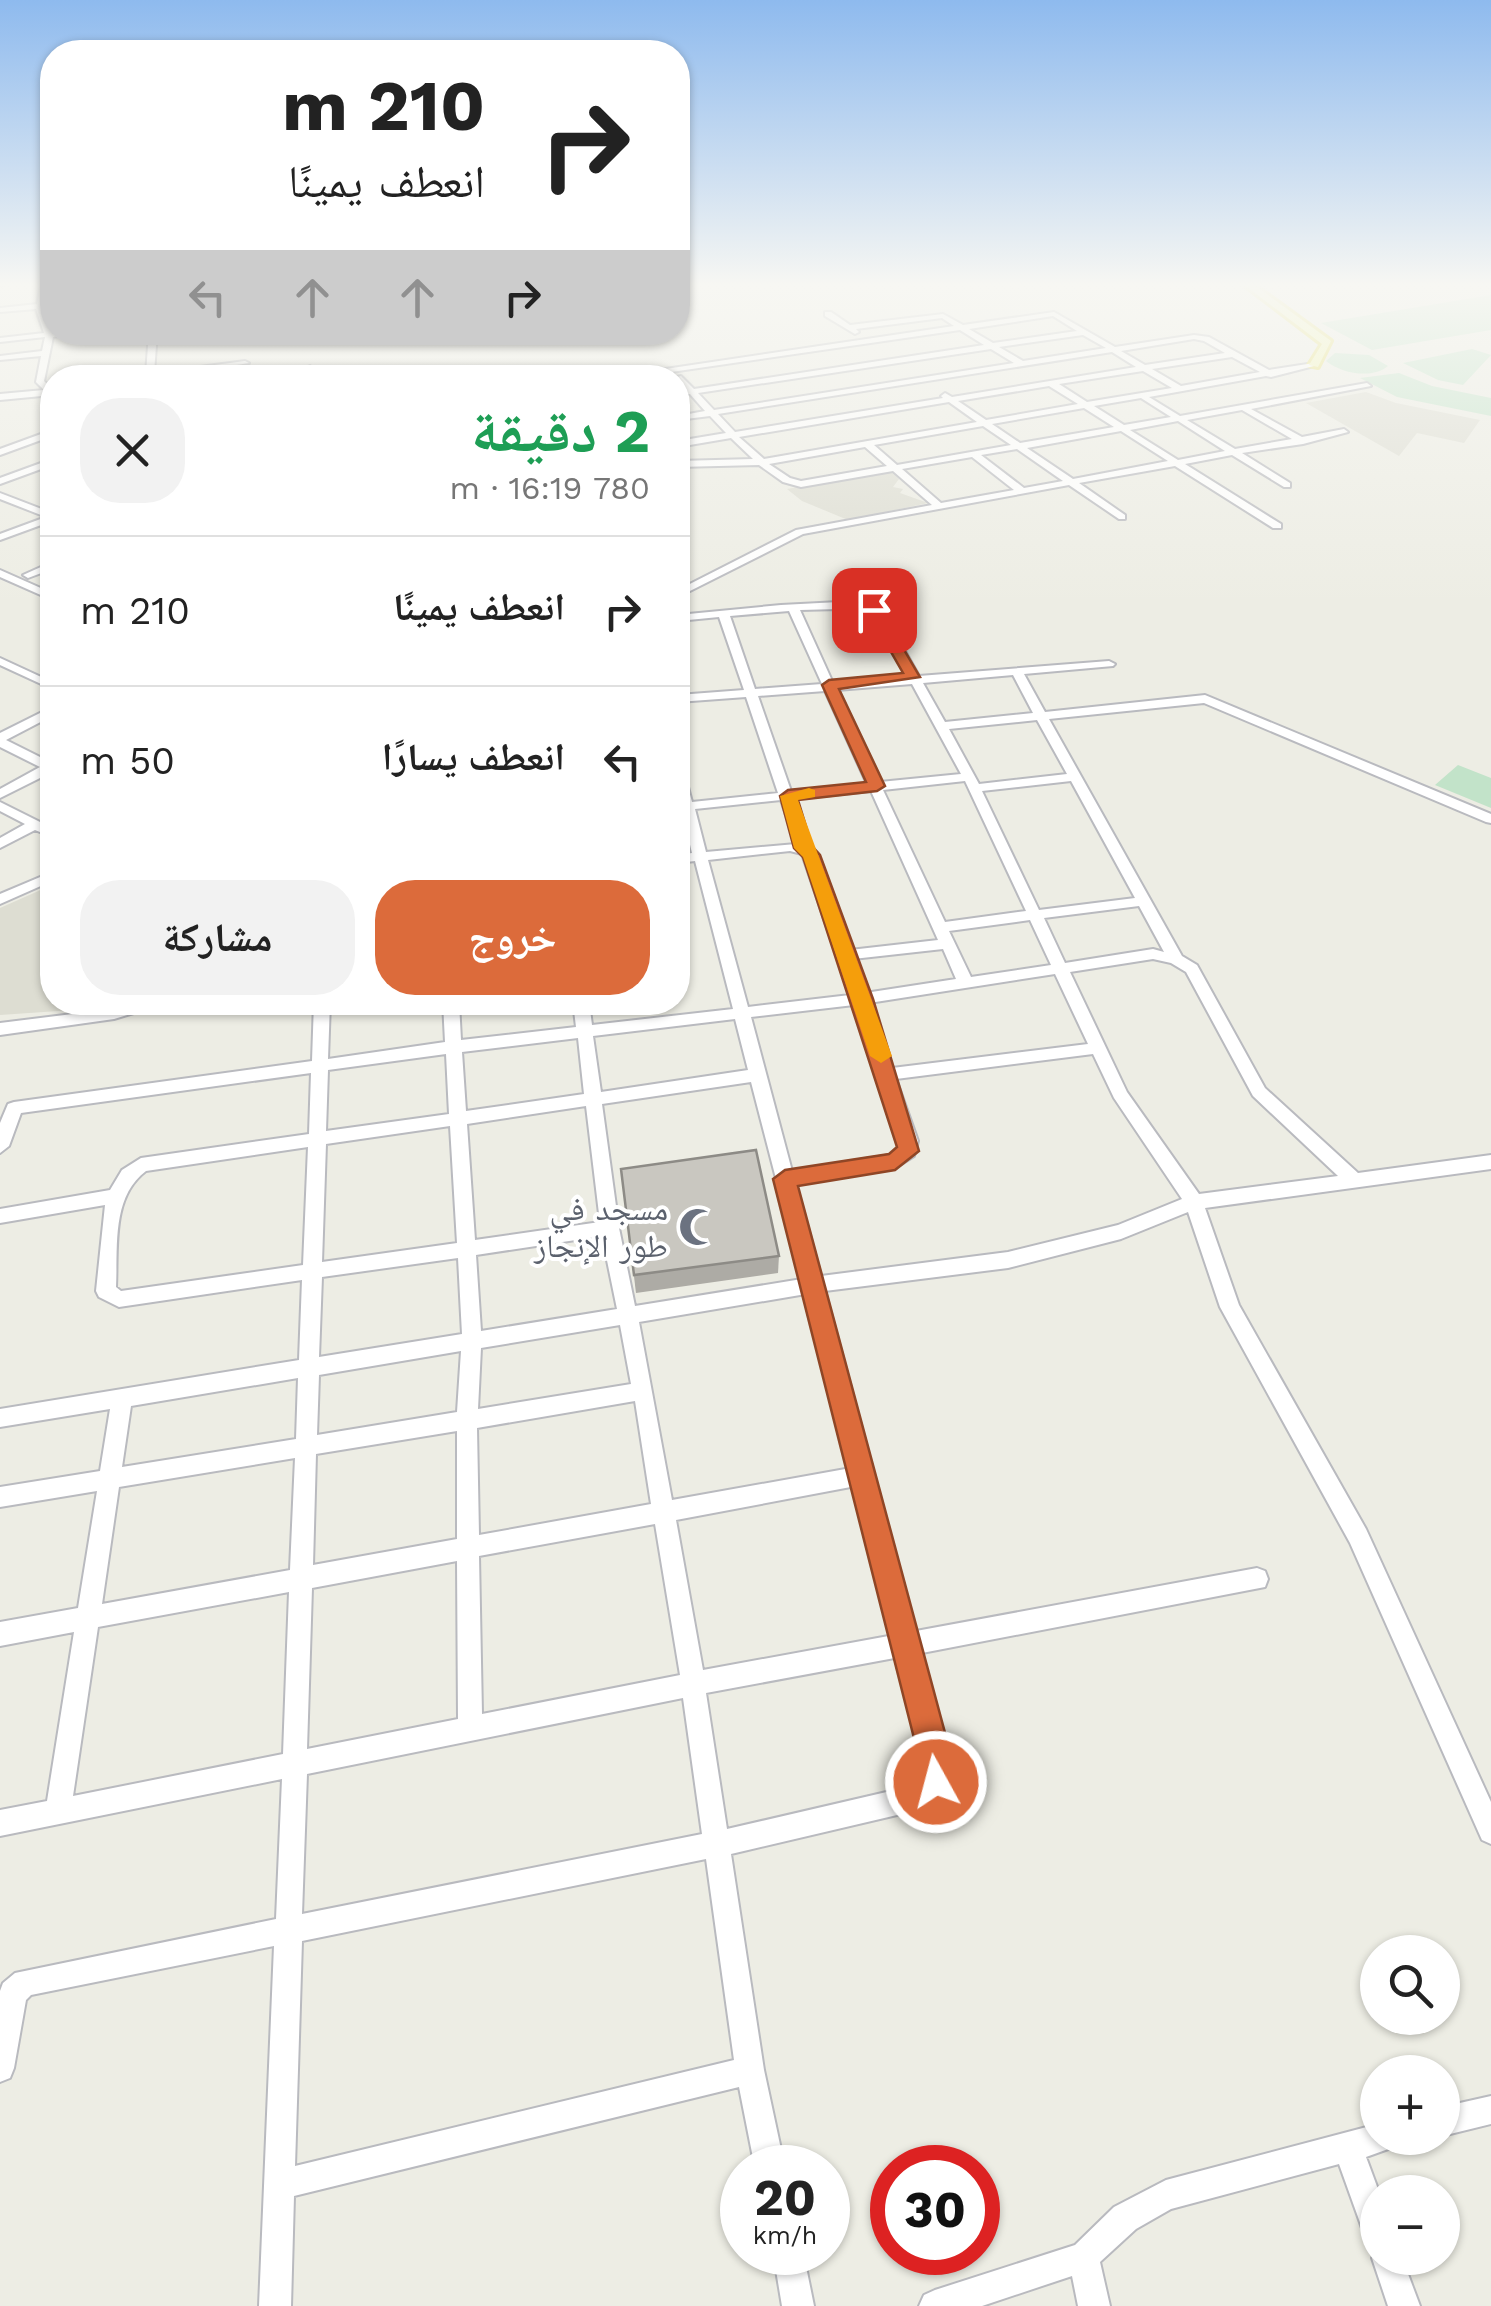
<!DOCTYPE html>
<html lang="ar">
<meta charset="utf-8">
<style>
body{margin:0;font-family:"Work Sans","Noto Naskh Arabic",sans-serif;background:#f2f2f2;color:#222;direction:rtl;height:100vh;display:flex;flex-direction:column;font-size:38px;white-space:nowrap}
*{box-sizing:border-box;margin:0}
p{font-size:32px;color:#767676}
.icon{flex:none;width:55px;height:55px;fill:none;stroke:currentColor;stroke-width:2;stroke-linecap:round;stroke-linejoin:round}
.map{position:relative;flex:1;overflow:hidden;direction:ltr}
.sheet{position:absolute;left:40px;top:365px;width:650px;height:650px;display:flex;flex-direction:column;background:#fff;border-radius:40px;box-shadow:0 2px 8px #0004;direction:rtl}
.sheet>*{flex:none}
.top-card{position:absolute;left:40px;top:40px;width:650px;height:305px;border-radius:40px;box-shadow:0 2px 8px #0004;direction:rtl;background:#fff;color:#222;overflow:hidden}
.buttons{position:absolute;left:1360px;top:1935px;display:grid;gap:20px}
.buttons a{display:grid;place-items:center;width:100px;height:100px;border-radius:50%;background:#fff;box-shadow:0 2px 8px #0004;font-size:50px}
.speed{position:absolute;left:720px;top:2145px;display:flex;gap:20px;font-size:50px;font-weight:700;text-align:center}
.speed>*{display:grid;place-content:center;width:130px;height:130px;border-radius:50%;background:#fff;box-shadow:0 2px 8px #0004;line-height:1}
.speed small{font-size:25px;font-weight:400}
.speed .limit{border:15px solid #d22;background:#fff;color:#111}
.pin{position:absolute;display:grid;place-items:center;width:85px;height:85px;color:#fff;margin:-42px;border-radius:20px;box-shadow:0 5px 15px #0006}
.me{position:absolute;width:110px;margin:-55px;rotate:353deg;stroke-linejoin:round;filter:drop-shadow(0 0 8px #0008)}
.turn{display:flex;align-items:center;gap:35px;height:210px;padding:0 40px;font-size:45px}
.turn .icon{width:130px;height:130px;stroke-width:2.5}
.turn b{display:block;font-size:70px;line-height:85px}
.lanes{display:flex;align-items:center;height:95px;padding:0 40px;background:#0003;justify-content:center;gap:50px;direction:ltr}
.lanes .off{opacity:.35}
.round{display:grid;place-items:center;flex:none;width:105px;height:105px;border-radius:40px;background:#f2f2f2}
.summary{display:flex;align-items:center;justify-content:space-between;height:170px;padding:0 40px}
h1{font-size:60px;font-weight:700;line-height:75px;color:#1e9e55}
.action{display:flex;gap:20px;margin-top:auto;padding:20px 40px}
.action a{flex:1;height:115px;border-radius:40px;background:#dc6b3b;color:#fff;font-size:40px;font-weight:700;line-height:115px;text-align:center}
.action a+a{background:#f2f2f2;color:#222}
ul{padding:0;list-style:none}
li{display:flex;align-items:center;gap:30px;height:150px;padding:0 40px;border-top:2px solid #e0e0e0}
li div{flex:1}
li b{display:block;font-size:38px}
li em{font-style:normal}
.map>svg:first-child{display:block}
.education{fill:#ddddd2}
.green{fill:#c2e3c9}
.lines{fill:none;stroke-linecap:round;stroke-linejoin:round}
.minor-casing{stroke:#b9babf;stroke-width:4}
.major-casing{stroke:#e7df63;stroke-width:6}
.minor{fill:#fff;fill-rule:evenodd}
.major{fill:#f4f9ad;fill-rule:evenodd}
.wall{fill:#adaba5}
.building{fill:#c9c7c0;stroke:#8d8b86;stroke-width:2.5}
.route{fill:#dc6b3b;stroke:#8f4626;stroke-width:2.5}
.slow{fill:#f59e0b}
.labels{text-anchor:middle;stroke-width:8;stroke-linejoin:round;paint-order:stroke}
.worship-label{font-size:32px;fill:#5b616d;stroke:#fff;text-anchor:end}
</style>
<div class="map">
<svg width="1491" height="2306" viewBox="0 0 1491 2306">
<rect width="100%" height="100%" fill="#edede4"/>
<path class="education" d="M 1366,392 L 1396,403 L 1480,420 L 1464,443 L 1417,433 L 1399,456 L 1306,403 Z
M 890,471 L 899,479 L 893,487 L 903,489 L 900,493 L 928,503 L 848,520 L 802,501 L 787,489 Z
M 52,885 L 52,1002 L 116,1003 L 102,1008 L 0,1015 L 0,908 Z"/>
<path class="green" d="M 1491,295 L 1491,330 L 1372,350 L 1321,323 Z
M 1472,349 L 1491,355 L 1463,385 L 1438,380 L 1403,363 Z
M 1335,353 L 1369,355 L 1388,366 C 1373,379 1342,374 1326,361 Z
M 1399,373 L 1432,386 L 1491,398 L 1491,416 L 1397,397 L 1360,378 Z
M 1458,765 L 1491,778 L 1491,808 L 1435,785 Z"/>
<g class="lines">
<g class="minor-casing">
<path id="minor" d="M 0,284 L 5,284 L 0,286 Z
M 41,284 L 49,284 L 45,303 L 52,303 L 52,307 L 44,309 L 52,332 L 77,332 L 53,337 L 44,381 L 52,389 L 52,395 L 0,400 L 0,394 L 44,390 L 36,382 L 41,356 L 0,360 L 0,356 L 42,351 L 45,337 L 0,342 L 0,338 L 44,333 L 36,309 L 0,312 L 0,308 L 37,304 Z
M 825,312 L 831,312 L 850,325 L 943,314 L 963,325 L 1054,312 L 1115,347 L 1194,335 L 1209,337 L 1269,370 L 1314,363 L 1318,365 L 1271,377 L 1266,376 L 1149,397 L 1180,416 L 1367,383 L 1371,386 L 1251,409 L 1302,437 L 1344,429 L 1348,432 L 1303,444 L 1242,453 L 1290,483 L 1290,487 L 1284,487 L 1232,455 L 1185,464 L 1281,524 L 1281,528 L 1273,528 L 1175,466 L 1079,483 L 1125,515 L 1125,519 L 1119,519 L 1069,485 L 803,534 L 678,597 L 678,590 L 796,530 L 932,505 L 893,471 L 801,487 L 783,482 L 759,465 L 678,467 L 678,461 L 753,459 L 731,438 L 678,447 L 678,441 L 726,433 L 710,416 L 678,420 L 678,416 L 705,411 L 690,394 L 685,394 L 678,378 L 674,378 L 681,376 L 694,389 L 984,345 L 960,330 L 630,378 L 605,378 L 954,326 L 942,318 L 856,329 L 859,332 L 855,334 L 825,316 ZM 1053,316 L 1077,331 L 993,343 L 969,329 ZM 1083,335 L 1106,348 L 1023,361 L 999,347 ZM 1194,339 L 1204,341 L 1225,353 L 1145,365 L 1121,351 ZM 991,349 L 1014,363 L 714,410 L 698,393 ZM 1112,352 L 1136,367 L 952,397 L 945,393 L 941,396 L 943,398 L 735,432 L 718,414 ZM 1232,357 L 1260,372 L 1181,386 L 1152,369 ZM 1143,371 L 1172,388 L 1087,402 L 1059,384 ZM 1049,386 L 1078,404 L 986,420 L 958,401 ZM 1141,398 L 1171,417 L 1124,425 L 1094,406 ZM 949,402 L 977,422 L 764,459 L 739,437 ZM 1084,408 L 1114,427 L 1020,443 L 992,424 ZM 1242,410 L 1292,439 L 1235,449 L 1187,420 ZM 1178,421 L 1225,451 L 1178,460 L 1130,430 ZM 983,426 L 1011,445 L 897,465 L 874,445 ZM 1121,431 L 1168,461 L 1073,479 L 1027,448 ZM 865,447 L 887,466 L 801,481 L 790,478 L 769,464 ZM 1017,449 L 1063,481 L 1024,488 L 981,455 ZM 972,457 L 1014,490 L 941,503 L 902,469 Z
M 149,332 L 157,332 L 154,373 L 245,361 L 249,363 L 156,378 L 130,378 L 146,374 Z
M 310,366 L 313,370 L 294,378 L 281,378 Z
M 52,430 L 52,436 L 0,455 L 0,449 Z
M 52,459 L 52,465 L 0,484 L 0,478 Z
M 0,493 L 52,513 L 52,521 L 0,540 L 0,534 L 46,517 L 0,499 Z
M 52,562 L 52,569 L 28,578 L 23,575 Z
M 0,570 L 52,593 L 52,600 L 0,577 Z
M 839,602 L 882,610 L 919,676 L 1109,661 L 1115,664 L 1113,666 L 1024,674 L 1045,712 L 1205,695 L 1491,814 L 1491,823 L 1486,822 L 1204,703 L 1049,719 L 1182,956 L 1197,965 L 1265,1088 L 1358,1173 L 1491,1155 L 1491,1169 L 1205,1208 L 1239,1305 L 1366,1529 L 1491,1802 L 1491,1844 L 1482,1840 L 1350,1543 L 1220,1307 L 1188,1212 L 1121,1239 L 1008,1268 L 825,1291 L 916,1631 L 1257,1568 L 1265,1571 L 1268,1579 L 1265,1587 L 922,1653 L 950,1770 L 945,1791 L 914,1811 L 731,1854 L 764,2070 L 785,2168 L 755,2168 L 739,2087 L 294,2196 L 291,2306 L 259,2306 L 274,1946 L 31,1995 L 26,2000 L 14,2068 L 10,2078 L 0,2082 L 0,1991 L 3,1983 L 15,1973 L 276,1919 L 282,1779 L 0,1836 L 0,1810 L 47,1801 L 74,1632 L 0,1646 L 0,1622 L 78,1608 L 97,1491 L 0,1507 L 0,1487 L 100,1471 L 110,1409 L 0,1427 L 0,1409 L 299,1360 L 302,1280 L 119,1307 L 99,1297 L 96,1291 L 105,1205 L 0,1223 L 0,1209 L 110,1190 L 122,1170 L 141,1158 L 309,1134 L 311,1073 L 21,1113 L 9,1146 L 0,1153 L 0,1123 L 8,1104 L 14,1102 L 312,1061 L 314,1002 L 330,1002 L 328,1059 L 445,1042 L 443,1002 L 459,1002 L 461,1040 L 576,1027 L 573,1002 L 589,1002 L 592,1025 L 733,1009 L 695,861 L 678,863 L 678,855 L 692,853 L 682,811 L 678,811 L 678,768 L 684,772 L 692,802 L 778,793 L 746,697 L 678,702 L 678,695 L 744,690 L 719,617 L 678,621 L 678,615 L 781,605 ZM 839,609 L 874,614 L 908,677 L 833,683 L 800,610 ZM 789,611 L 822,684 L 755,689 L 730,616 ZM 1013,675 L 1033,713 L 945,722 L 923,683 ZM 912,684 L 961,774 L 880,782 L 837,690 ZM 825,691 L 867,784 L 791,791 L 758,696 ZM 1037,720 L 1067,774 L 979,784 L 949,729 ZM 965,781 L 1026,911 L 945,922 L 883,790 ZM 1071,781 L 1135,898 L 1039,910 L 982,791 ZM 871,791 L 938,940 L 850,950 L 794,799 ZM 781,800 L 796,844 L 706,852 L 695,809 ZM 790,851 L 802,854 L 850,995 L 748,1007 L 708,860 ZM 1139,906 L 1164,952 L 1153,949 L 1065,963 L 1044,918 ZM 1030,920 L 1051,965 L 971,977 L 949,931 ZM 943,949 L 956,979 L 865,993 L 853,959 ZM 1153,959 L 1171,963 L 1186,972 L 1253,1096 L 1338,1176 L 1199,1194 L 1127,1092 L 1070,972 ZM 1055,974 L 1088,1044 L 892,1068 L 869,1003 ZM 854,1005 L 900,1141 L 900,1148 L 890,1155 L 792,1171 L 751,1017 ZM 735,1019 L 748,1070 L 601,1092 L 593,1036 ZM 578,1038 L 584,1094 L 466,1111 L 462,1052 ZM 446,1054 L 449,1114 L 326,1131 L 328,1070 ZM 1093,1054 L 1114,1098 L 1182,1199 L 1118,1225 L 1008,1252 L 821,1276 L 796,1184 L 895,1168 L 914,1156 L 918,1141 L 896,1079 ZM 751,1082 L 802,1279 L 635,1306 L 619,1228 L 602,1104 ZM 586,1106 L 600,1222 L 475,1240 L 467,1124 ZM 450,1126 L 457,1243 L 322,1262 L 326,1144 ZM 308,1147 L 303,1265 L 121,1291 L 116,1287 C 118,1248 111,1197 146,1171 ZM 602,1236 L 617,1309 L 481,1331 L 476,1255 ZM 458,1258 L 462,1334 L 319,1357 L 322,1277 ZM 806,1294 L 851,1468 L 672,1500 L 639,1322 ZM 620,1325 L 631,1384 L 478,1409 L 481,1348 ZM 461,1351 L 457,1412 L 317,1435 L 319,1375 ZM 298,1378 L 296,1439 L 122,1467 L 131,1406 ZM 635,1401 L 651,1504 L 479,1535 L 477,1428 ZM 457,1431 L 457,1539 L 313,1565 L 316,1454 ZM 295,1458 L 290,1570 L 102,1604 L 119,1487 ZM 856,1486 L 894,1635 L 703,1670 L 676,1520 ZM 655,1524 L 680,1675 L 482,1714 L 479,1556 ZM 457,1561 L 458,1719 L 307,1749 L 312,1588 ZM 289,1592 L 283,1754 L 73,1796 L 98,1627 ZM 900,1657 L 925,1775 L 908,1787 L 727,1829 L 706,1693 ZM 683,1698 L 702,1834 L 302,1914 L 307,1774 ZM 706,1859 L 734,2060 L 295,2166 L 302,1941 Z
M 0,658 L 52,682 L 52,689 L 0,665 Z
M 52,707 L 52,716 L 6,740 L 52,763 L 52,772 L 0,798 L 0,789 L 40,767 L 0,747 L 0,733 Z
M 0,802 L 52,828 L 52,837 L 35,830 L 0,848 L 0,838 L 25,824 L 0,811 Z
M 52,872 L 52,881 L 0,904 L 0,894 Z
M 132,1002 L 159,1002 L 157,1006 L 114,1019 L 0,1035 L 0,1023 L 113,1009 Z
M 1491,2096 L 1491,2124 L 1442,2136 L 1442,2107 Z
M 1378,2124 L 1378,2138 L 1396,2138 L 1391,2148 L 1366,2157 L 1379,2192 L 1378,2246 L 1367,2242 L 1339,2164 L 1171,2209 L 1136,2229 L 1100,2262 L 1110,2306 L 1078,2306 L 1072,2276 L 982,2306 L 919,2306 L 924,2295 L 935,2290 L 1075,2245 L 1114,2207 L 1166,2180 Z
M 1378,2247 L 1378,2258 L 1402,2258 L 1420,2306 L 1388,2306 L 1372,2258 Z
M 773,2252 L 803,2252 L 814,2306 L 782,2306 Z"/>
</g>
<g class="major-casing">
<path id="major" d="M 1243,284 L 1253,284 L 1331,341 L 1318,367 L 1309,365 L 1322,344 Z"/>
</g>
<use href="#minor" class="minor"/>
<use href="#major" class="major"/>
</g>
<path class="wall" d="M 621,1169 L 779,1256 L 778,1273 L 636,1293 Z"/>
<path class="building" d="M 756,1150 L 779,1256 L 634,1275 L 621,1169 Z"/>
<linearGradient id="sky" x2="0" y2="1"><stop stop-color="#8ebaee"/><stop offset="0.47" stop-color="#f7f7f3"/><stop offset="1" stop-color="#f7f7f3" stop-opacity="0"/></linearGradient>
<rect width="1491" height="606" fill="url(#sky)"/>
<path class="route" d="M 874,605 L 881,610 L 920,677 L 839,689 L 885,786 L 877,791 L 798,800 L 812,846 L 820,855 L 873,999 L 919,1151 L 895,1170 L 798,1186 L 955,1770 L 947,1794 L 936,1799 L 925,1794 L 920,1782 L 922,1770 L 773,1179 L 785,1170 L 889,1154 L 897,1147 L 803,857 L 794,848 L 780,796 L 788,790 L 866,782 L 822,685 L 829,680 L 903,673 L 867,610 Z"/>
<path class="slow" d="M 809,788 L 815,790 L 815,797 L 798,800 L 892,1056 L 881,1063 L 870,1056 L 803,857 L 794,848 L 780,796 Z"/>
<defs>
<g id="mosque-bare" transform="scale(3)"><path d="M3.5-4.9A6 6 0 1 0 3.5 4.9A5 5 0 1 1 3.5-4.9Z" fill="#6b7280" stroke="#fff" stroke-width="2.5" paint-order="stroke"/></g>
</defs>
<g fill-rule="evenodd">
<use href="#mosque-bare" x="698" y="1227"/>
</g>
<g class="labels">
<g class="worship-label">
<text x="668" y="1220">مسجد في<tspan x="668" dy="37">طور الإنجاز</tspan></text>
</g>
</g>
</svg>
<div class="buttons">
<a><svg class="icon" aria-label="search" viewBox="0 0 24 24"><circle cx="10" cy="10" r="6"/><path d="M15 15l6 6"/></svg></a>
<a>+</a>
<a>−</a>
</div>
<div class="speed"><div>20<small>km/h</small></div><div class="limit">30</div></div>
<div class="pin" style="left:874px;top:610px;background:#d93025"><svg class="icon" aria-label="arrive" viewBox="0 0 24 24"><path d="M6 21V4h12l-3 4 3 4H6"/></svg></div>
<svg class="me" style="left:936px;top:1782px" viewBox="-20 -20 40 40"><circle r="17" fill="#dc6b3b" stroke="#fff" stroke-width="3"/><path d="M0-11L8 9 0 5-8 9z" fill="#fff"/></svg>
<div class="top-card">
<div class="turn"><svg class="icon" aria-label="right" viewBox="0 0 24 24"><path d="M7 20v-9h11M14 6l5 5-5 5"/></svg><div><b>210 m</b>انعطف يمينًا</div></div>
<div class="lanes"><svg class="icon off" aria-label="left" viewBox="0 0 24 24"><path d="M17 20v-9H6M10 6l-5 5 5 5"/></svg><svg class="icon off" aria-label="ahead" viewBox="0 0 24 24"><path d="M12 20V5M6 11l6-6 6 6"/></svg><svg class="icon off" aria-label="ahead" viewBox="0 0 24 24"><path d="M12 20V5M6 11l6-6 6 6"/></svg><svg class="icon" aria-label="right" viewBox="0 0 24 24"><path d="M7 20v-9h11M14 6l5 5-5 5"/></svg></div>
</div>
<section class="sheet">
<div class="summary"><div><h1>2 دقيقة</h1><p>780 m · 16:19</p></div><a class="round"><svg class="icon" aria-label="close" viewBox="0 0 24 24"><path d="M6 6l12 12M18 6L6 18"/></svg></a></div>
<ul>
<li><svg class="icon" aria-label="right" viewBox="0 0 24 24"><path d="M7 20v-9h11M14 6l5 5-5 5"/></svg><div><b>انعطف يمينًا</b></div><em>210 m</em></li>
<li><svg class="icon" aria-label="left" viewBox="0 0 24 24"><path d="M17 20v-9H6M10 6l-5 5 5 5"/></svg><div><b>انعطف يسارًا</b></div><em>50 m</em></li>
</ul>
<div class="action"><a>خروج</a><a>مشاركة</a></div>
</section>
</div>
